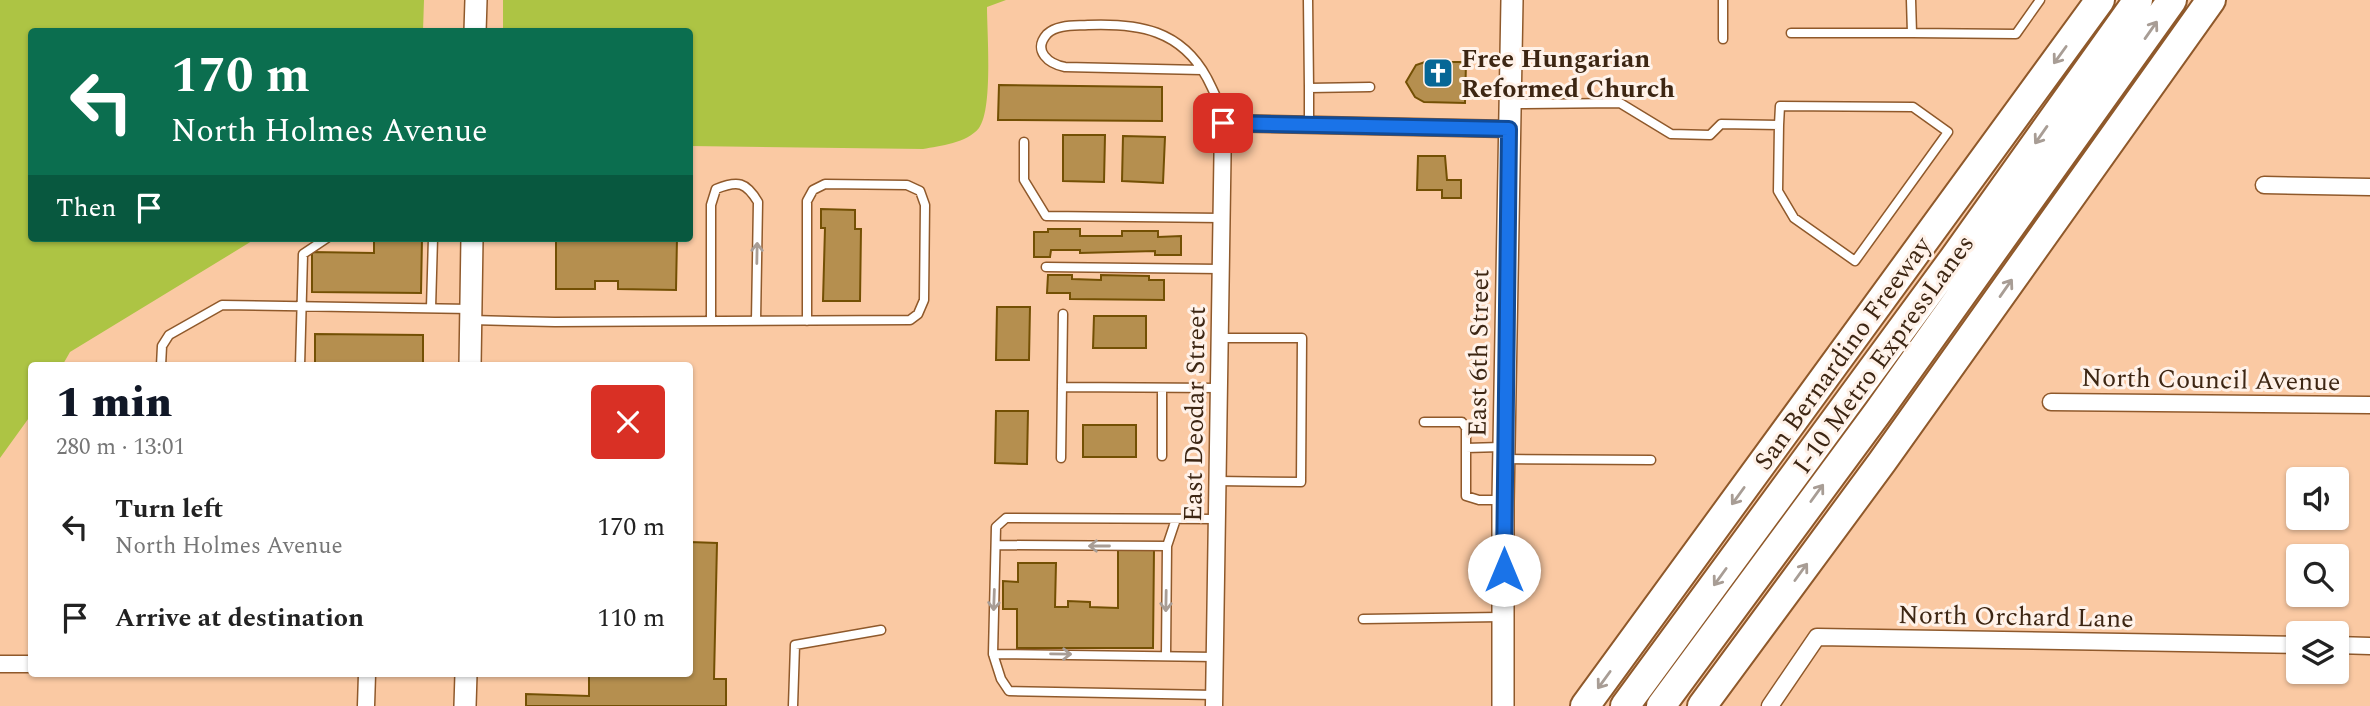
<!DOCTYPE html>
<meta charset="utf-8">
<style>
body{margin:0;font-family:Spectral,serif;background:#f6f6f6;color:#222;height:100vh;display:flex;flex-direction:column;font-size:26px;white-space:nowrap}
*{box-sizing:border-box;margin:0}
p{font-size:23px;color:#767676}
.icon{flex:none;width:38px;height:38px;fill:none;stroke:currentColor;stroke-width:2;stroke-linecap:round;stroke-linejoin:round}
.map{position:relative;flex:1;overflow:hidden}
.panel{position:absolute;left:28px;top:362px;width:665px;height:315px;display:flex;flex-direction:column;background:#fff;border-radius:7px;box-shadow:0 2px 5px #0004}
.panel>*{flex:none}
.hud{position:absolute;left:28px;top:28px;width:665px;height:214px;border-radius:7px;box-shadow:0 2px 5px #0004;background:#0b6e4f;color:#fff;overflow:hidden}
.controls{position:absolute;left:2286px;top:467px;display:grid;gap:14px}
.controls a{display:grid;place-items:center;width:63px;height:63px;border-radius:7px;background:#fff;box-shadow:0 2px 5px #0004;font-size:35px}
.pin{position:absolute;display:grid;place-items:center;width:60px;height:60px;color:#fff;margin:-30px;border-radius:14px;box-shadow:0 4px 10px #0006}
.me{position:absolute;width:77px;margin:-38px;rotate:0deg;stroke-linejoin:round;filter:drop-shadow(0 0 5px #0008)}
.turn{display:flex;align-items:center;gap:24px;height:147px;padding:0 28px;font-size:32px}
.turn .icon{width:91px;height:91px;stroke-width:2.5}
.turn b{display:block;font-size:49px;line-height:60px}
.then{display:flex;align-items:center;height:66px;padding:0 28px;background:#0003;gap:14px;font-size:26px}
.round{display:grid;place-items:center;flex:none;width:74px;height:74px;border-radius:7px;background:#f6f6f6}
.head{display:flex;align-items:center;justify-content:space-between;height:119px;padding:0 28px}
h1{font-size:42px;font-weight:800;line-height:52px;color:#111827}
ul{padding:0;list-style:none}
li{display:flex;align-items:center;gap:21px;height:91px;padding:0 28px}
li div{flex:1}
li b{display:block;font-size:26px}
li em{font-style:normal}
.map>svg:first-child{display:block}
.water{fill:#adc444}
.building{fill:#b58f4f;stroke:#735004;stroke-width:2}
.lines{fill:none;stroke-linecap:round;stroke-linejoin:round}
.lane-casing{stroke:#8f592b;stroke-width:11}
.street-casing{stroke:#8f592b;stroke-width:19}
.secondary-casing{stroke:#8f592b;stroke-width:24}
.highway-casing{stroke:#8f592b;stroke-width:32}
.lane{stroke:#fff;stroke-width:8}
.street{stroke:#fff;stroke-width:16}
.secondary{stroke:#fff;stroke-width:21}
.highway{stroke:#fff;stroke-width:28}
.oneway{stroke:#a89d95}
.route-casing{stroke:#114b97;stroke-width:18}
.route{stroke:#1a73e8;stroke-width:12}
.labels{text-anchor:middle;stroke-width:6;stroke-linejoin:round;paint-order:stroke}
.poi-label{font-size:26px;font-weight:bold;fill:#3d2613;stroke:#fff2e9;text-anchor:start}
.street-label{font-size:26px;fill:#3d2613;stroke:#fff2e9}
</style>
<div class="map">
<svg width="2370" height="706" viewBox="0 0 2370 706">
<rect width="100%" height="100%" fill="#fac9a3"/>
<path class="water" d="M 0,0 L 424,0 L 423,31 L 32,32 L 32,238 L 257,238 L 70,352 L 62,366 L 32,366 L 31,415 L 0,458 Z
M 503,0 L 1006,0 L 987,7 C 987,34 993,109 979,128 C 967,143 940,146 923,149 L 690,146 L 690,32 L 503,31 Z"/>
<path class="building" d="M 1425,62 L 1466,62 L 1465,103 L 1424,102 L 1415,97 L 1406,82 L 1416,65 Z
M 999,85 L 1162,87 L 1162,121 L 998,120 Z
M 1063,135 L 1105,135 L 1104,182 L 1063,181 Z
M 1123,136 L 1165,137 L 1163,183 L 1122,181 Z
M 1418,156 L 1445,156 L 1447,180 L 1461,180 L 1461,198 L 1442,198 L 1442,190 L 1417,190 Z
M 821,209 L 855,210 L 855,229 L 861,229 L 860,301 L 823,301 L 825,228 L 821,228 Z
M 1048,229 L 1080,229 L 1080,236 L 1122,236 L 1122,231 L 1158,231 L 1158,237 L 1181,236 L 1181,255 L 1155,255 L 1155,251 L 1080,253 L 1080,250 L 1051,250 L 1050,257 L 1034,257 L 1034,232 L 1048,232 Z
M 374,238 L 422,238 L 421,293 L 312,292 L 312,252 L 374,253 Z
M 556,238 L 677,238 L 676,290 L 618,289 L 618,281 L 595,281 L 595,289 L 556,289 Z
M 1048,275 L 1072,275 L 1072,279 L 1101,280 L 1101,275 L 1149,276 L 1149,280 L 1164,280 L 1164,300 L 1070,299 L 1070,293 L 1047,293 Z
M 997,307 L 1030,307 L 1029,360 L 996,360 Z
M 1094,316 L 1146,316 L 1146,348 L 1093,348 Z
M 315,334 L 423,335 L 423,366 L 315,366 Z
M 996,411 L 1028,411 L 1027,464 L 995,463 Z
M 1083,425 L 1136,425 L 1136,457 L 1083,457 Z
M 690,542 L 717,543 L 714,679 L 726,679 L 726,706 L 526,706 L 526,694 L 589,696 L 589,674 L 690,674 Z
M 1118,549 L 1154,549 L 1153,648 L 1017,648 L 1017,609 L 1003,609 L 1003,581 L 1018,582 L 1018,563 L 1056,563 L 1055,607 L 1068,607 L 1068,601 L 1090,602 L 1090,607 L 1118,608 Z"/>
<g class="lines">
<g class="lane-casing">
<path id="lane" d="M 1308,0 L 1309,88 L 1370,87
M 1911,0 L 1912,33 L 2016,34 L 2040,0
M 1791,33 L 1912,33
M 1723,39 L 1723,0
M 1202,70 L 1065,67 C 1049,64 1032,51 1047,34 C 1057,24 1076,26 1088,25 C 1139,23 1181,30 1207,78 C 1215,94 1221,105 1223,123
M 1309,88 L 1309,125
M 1513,104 L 1620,103 L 1671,134 L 1710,135 L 1721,124 L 1779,125 L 1778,191 L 1794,218 L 1855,261 L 1948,132 L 1913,107 L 1780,106 L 1779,125
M 1024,142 L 1024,180 L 1046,216 L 1222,218
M 1046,267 L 1221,269
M 431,308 L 433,238
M 471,320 L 555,322 L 910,320 L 918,314 L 924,300 L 925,205 L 920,191 L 907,185 L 825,184 L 813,190 L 807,201 L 807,321
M 711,321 L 711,205 L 716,189 C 738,180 746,182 758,202 L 756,321
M 161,366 L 162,346 L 169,335 L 222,305 L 471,309
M 300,366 L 303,254 L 327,238
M 1062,387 L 1219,388
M 1424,422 L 1462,422 L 1466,428 L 1466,496 L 1479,500 L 1500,500
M 1466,448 L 1501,447
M 1162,456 L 1162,388
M 1061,458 L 1063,314
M 1504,459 L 1651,460
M 1217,481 L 1301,482 L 1302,338 L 1220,338
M 996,545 L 1167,546
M 1363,619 L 1501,617
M 993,654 L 1215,657
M 1166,655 L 1167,546 L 1176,519
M 1214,695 L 1009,691 L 1001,679 L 993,654 L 996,527 L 1006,518 L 1217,519
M 793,706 L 795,645 L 881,630"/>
</g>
<g class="street-casing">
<path id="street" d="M 2264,185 L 2370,187
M 2051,402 L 2370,405
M 2336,645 L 2370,646
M 0,664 L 32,664
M 366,706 L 367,674
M 1214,706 L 1223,123 L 1509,129
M 1770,706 L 1817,637 L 2298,645"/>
</g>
<g class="secondary-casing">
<path id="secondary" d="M 475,32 L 476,0
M 470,366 L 472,238
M 465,706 L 466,674
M 1503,706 L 1503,501 L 1512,0"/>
</g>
<g class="highway-casing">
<path id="highway" d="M 1585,706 L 2100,0
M 1625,706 L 1954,258 L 2138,0
M 1661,706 L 1878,412 L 2172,0
M 1702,706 L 1882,462 L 2211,0"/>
</g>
<use href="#lane" class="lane"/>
<use href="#street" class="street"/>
<use href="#secondary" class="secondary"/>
<use href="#highway" class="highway"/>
</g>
<defs><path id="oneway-shaft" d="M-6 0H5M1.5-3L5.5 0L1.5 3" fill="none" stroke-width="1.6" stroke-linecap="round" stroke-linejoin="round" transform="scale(1.75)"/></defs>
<g class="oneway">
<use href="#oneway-shaft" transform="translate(2151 30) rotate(-55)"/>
<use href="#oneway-shaft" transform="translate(2060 55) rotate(126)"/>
<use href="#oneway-shaft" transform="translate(2041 135) rotate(125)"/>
<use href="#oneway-shaft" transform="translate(757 253) rotate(-89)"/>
<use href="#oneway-shaft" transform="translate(2006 288) rotate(-55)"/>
<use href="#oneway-shaft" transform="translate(1817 493) rotate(-54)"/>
<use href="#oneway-shaft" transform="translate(1738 496) rotate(126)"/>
<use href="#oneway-shaft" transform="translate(1099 546) rotate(-180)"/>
<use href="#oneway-shaft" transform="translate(1801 572) rotate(-54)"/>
<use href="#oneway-shaft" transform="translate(1720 577) rotate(126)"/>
<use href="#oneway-shaft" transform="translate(994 600) rotate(92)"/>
<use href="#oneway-shaft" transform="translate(1166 601) rotate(91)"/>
<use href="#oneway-shaft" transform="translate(1061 654) rotate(1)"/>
<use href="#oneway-shaft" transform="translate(1604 680) rotate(126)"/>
</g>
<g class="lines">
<g class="route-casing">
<path id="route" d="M 1223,123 L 1509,129 L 1504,570"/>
</g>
<use href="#route" class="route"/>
</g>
<defs>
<g id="church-square" transform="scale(1.575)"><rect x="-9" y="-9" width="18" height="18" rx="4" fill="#066796" stroke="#fff2e9"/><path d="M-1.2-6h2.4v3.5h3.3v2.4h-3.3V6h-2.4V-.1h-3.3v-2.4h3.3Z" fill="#fff"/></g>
</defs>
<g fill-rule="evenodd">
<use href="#church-square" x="1438" y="73"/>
</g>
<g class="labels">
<g class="poi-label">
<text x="1461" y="67">Free Hungarian<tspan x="1461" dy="30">Reformed Church</tspan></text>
</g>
<g class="street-label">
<text transform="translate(1478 353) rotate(-89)" y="9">East 6th Street</text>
<text transform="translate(1842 353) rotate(-54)" y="9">San Bernardino Freeway</text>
<text transform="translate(1883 354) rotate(-54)" y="9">I-10 Metro ExpressLanes</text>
<text transform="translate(2211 379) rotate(1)" y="9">North Council Avenue</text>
<text transform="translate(1194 414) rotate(-89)" y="9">East Deodar Street</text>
<text transform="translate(2016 616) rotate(1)" y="9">North Orchard Lane</text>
</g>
</g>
</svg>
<div class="controls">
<a><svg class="icon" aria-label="sound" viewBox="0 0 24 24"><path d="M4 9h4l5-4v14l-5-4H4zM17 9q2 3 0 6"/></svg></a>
<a><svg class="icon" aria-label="search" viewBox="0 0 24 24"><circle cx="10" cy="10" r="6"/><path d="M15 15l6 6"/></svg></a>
<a><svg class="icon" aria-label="layers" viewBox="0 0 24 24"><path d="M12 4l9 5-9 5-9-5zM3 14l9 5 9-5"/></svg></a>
</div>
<div class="pin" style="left:1223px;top:123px;background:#d93025"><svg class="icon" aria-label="arrive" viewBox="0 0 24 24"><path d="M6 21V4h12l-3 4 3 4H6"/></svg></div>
<svg class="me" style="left:1504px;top:570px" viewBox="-20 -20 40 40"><circle r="19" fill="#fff"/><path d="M0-13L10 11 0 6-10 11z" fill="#1a73e8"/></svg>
<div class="hud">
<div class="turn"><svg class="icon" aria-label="left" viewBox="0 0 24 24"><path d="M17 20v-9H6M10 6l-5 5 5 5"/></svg><div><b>170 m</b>North Holmes Avenue</div></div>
<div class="then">Then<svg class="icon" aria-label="arrive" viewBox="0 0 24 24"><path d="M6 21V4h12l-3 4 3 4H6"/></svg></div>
</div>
<section class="panel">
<div class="head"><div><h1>1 min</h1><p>280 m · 13:01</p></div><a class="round" style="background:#d93025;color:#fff"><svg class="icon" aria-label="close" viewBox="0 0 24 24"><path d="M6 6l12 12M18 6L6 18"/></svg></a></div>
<ul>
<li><svg class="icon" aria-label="left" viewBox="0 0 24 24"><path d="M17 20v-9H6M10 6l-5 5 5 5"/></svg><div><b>Turn left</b><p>North Holmes Avenue</p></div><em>170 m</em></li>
<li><svg class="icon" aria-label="arrive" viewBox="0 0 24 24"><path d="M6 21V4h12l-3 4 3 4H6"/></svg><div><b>Arrive at destination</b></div><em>110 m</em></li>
</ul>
</section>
</div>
